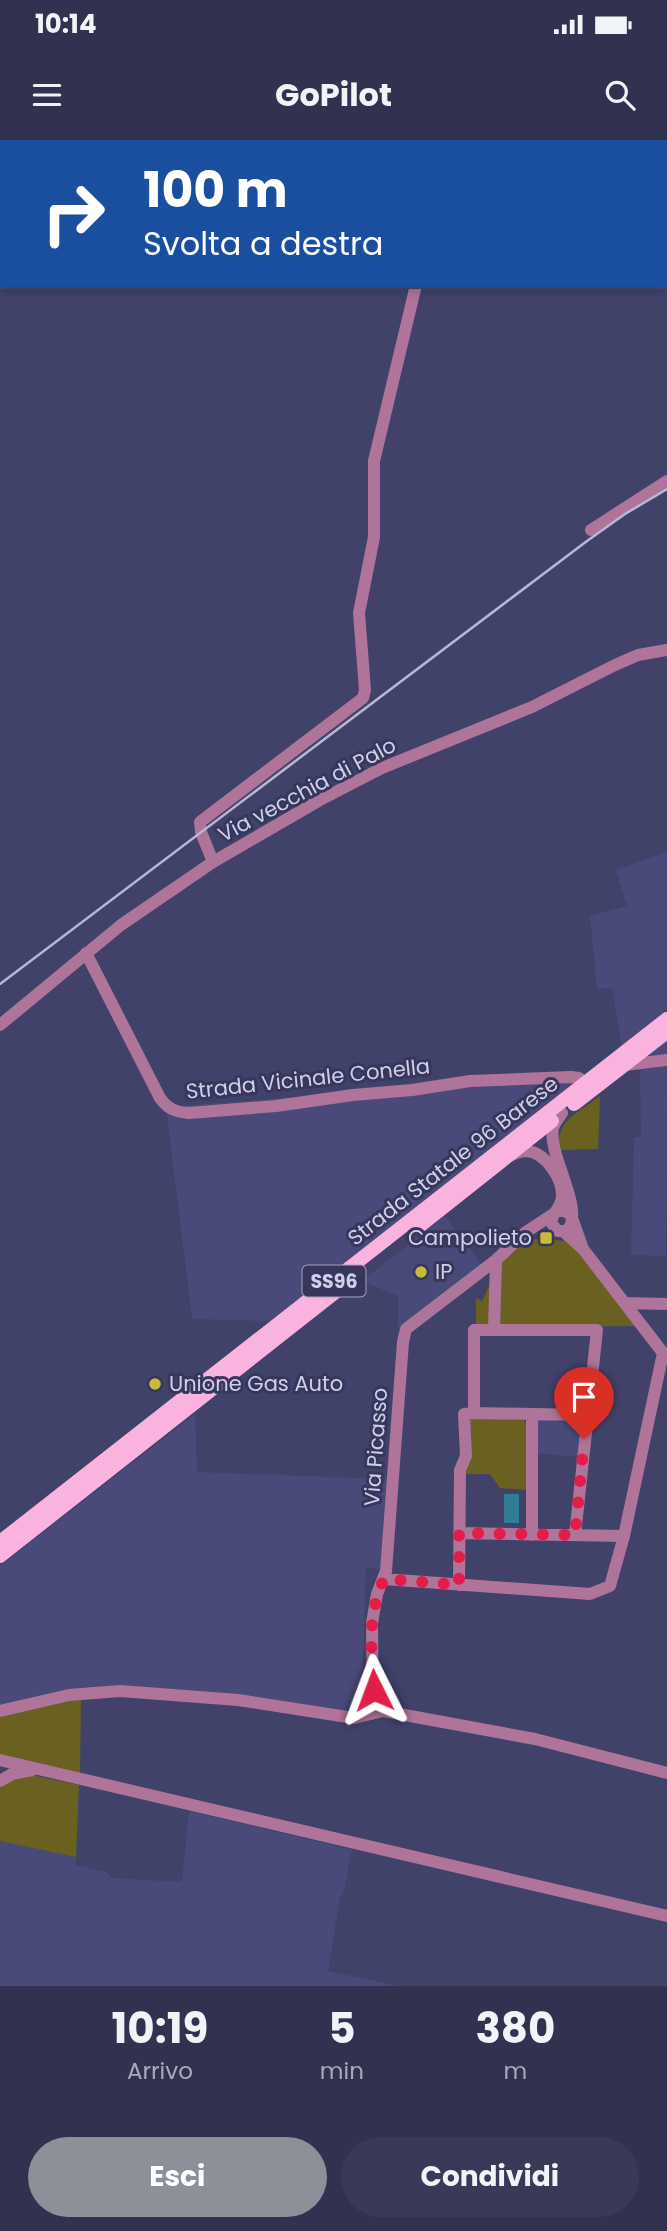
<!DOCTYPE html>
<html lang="it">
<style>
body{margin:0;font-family:Poppins,sans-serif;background:#393a57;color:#f1f3f6;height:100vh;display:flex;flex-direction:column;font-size:26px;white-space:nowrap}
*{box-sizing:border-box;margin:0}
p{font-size:23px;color:#a8aab7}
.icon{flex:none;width:38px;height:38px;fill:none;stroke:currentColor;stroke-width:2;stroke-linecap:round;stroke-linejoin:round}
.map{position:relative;height:1846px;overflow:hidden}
.drawer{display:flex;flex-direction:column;background:#313250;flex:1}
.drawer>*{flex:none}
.hud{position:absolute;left:0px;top:0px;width:668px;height:147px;box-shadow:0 4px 10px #0003,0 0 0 2px #4c4d67;background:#1a4fa0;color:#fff;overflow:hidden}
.pin{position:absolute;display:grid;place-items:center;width:60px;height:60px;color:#fff;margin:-72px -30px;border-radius:50% 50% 50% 0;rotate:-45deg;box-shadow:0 0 7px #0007}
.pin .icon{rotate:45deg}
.me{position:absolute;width:77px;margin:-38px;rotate:357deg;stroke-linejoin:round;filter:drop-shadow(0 0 5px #0008)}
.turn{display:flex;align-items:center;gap:24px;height:147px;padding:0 28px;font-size:32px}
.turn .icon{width:91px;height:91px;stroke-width:2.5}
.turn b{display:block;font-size:49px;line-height:60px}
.eta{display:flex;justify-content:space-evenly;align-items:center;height:119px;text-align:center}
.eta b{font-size:42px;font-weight:700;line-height:49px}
.button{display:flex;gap:14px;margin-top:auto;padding:14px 28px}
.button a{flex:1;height:80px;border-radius:42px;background:#8c9099;color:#fff;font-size:28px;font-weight:700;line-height:80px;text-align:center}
.button a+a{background:#393a57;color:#f1f3f6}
.status{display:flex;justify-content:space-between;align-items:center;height:49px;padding:0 35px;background:#313250;direction:ltr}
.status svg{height:19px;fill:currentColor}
header{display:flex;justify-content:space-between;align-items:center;height:91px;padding:0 28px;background:#313250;font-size:32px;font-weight:700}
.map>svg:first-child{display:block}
.built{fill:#494a79}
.green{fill:#6a6120}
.water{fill:#317d94}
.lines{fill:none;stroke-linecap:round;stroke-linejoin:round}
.minor{stroke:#af7499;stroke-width:12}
.major{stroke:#fab2de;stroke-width:14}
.rail{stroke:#b6b8d4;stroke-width:2.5}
.route{stroke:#e11d48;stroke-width:12;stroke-dasharray:0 21.6}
.poi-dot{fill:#caba3a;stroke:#37375e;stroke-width:2.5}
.labels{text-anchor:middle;stroke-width:6;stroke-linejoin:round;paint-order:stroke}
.shield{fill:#37375e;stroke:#a1a2bf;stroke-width:2}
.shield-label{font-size:19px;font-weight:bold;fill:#ced0e9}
.street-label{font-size:21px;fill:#ced0e9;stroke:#37375e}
.poi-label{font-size:21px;fill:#ced0e9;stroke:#37375e;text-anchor:start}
</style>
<div class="status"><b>10:14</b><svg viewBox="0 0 49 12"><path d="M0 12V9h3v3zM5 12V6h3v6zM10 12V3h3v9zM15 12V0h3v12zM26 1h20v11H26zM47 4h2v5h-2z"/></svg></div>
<header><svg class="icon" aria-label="menu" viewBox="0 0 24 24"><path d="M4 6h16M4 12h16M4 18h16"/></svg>GoPilot<svg class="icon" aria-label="search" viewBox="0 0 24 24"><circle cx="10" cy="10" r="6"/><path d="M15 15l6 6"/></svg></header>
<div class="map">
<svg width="667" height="1846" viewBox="0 0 667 1846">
<rect width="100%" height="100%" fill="#41426a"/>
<path class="built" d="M 667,712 L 667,920 L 625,925 L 612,848 L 597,849 L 590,776 L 627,766 L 616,730 Z
M 667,926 L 666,1116 L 631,1115 L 634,997 L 641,997 L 640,930 Z
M 588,935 L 302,1159 L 269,1181 L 192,1179 L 166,967 Z
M 445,1076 L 481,1124 L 398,1189 L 398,1156 L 362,1141 Z
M 195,1274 L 197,1332 L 386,1339 L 380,1429 L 366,1428 L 361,1573 L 136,1548 L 0,1567 L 0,1426 Z
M 534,1277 L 583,1277 L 579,1317 L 534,1313 Z
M 189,1671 L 352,1710 L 343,1755 L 340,1757 L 328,1831 L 398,1846 L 0,1846 L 0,1701 L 76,1717 L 75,1725 L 106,1732 L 111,1738 L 182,1742 Z"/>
<path class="green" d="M 600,956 L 598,1009 L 559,1010 C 555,980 579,973 600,956 Z
M 530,1099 L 569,1101 L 637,1186 L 497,1187 L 497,1122 Z
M 489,1146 L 490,1180 L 488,1185 L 476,1186 L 476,1158 L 482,1161 Z
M 472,1278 L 524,1280 L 528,1293 L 528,1350 L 500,1348 L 490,1334 L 463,1334 L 470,1280 Z
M 81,1558 L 80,1633 L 0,1614 L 0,1575 Z
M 27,1634 L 79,1645 L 76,1717 L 0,1701 L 0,1647 L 12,1638 Z"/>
<path class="water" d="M 504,1354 L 519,1354 L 519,1383 L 504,1383 Z"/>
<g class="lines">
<path class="minor" d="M 452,0 L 452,2
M 591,390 L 667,341
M 213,722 L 201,692 L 200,682 L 363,558 L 365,550 L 359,473 L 374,397 L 374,321 L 416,145
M 86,813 L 160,958 C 168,969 175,972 189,973 L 276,966 L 353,955 L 412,950 L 470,941 L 571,937 L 579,938 L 585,943
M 0,885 L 121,785 L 213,722 L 320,660 L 382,628 L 532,567 L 615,525 L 638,515 L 667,510
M 625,925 L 667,920
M 511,1015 C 517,1013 521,1011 527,1011 C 546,1013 563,1039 562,1057 C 561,1067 553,1073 551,1082 L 557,1091 L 567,1091 C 586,1070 547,1014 553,988 C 555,982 559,978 562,973
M 625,1163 L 667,1164
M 494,1190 L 597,1190 L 575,1395
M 474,1273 L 587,1275
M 459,1393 L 624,1396
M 532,1395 L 532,1274
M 384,1439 L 590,1454 L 610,1446 L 624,1396 L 663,1213 L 583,1109 L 564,1092
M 459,1445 L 460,1330 L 466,1316 L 464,1274 L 474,1273 L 474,1190 L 494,1190 L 496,1120
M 0,1571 L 69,1555 L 120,1551 L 238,1560 L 354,1578 L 383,1571 L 535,1599 L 667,1633
M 373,1572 L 372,1483 L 377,1454 L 386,1431 L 403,1202 L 406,1189 L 496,1120 L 526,1092 L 558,1071 L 565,1071 L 571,1075 L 583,1109
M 0,1620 L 667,1776
M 0,1641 L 12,1634 L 32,1630"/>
<path class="major" d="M 574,964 L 667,892
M 417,1088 L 552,981
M 0,1402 L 667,879
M 0,1416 L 352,1139"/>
<path class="rail" d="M 0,844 L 587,401 L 625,374 L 667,349"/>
</g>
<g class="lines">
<path class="route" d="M 374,1550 C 371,1513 367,1474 384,1439 L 459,1445 L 459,1393 L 575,1395 L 584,1299"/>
</g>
<g class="poi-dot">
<rect x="539" y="1091" width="14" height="14" rx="3.5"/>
<circle cx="421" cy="1132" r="7"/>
<circle cx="155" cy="1244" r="7"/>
</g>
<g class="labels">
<rect class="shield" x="302.5" y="1125.5" width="63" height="31" rx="5"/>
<g class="shield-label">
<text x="334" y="1148">SS96</text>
</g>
<g class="street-label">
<text transform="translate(307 650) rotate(-28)" y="7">Via vecchia di Palo</text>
<text transform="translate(308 939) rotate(-6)" y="7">Strada Vicinale Conella</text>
<text transform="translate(453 1021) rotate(-38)" y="7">Strada Statale 96 Barese</text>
<text transform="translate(376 1307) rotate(-86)" y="7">Via Picasso</text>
</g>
<g class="poi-label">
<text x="532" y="1105" text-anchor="end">Campolieto</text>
<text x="435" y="1139">IP</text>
<text x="169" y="1251">Unione Gas Auto</text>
</g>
</g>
</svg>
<div class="pin" style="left:584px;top:1299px;background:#d93025"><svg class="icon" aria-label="arrive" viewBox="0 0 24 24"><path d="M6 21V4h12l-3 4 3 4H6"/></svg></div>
<svg class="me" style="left:374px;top:1550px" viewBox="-20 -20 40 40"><path d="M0-17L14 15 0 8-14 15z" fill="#e11d48" stroke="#fff" stroke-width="4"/></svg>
<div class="hud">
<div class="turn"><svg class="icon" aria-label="right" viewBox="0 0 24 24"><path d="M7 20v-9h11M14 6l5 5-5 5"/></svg><div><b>100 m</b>Svolta a destra</div></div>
</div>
</div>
<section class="drawer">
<div class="eta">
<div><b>10:19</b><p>Arrivo</p></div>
<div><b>5</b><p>min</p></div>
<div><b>380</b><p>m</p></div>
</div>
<div class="button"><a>Esci</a><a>Condividi</a></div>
</section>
